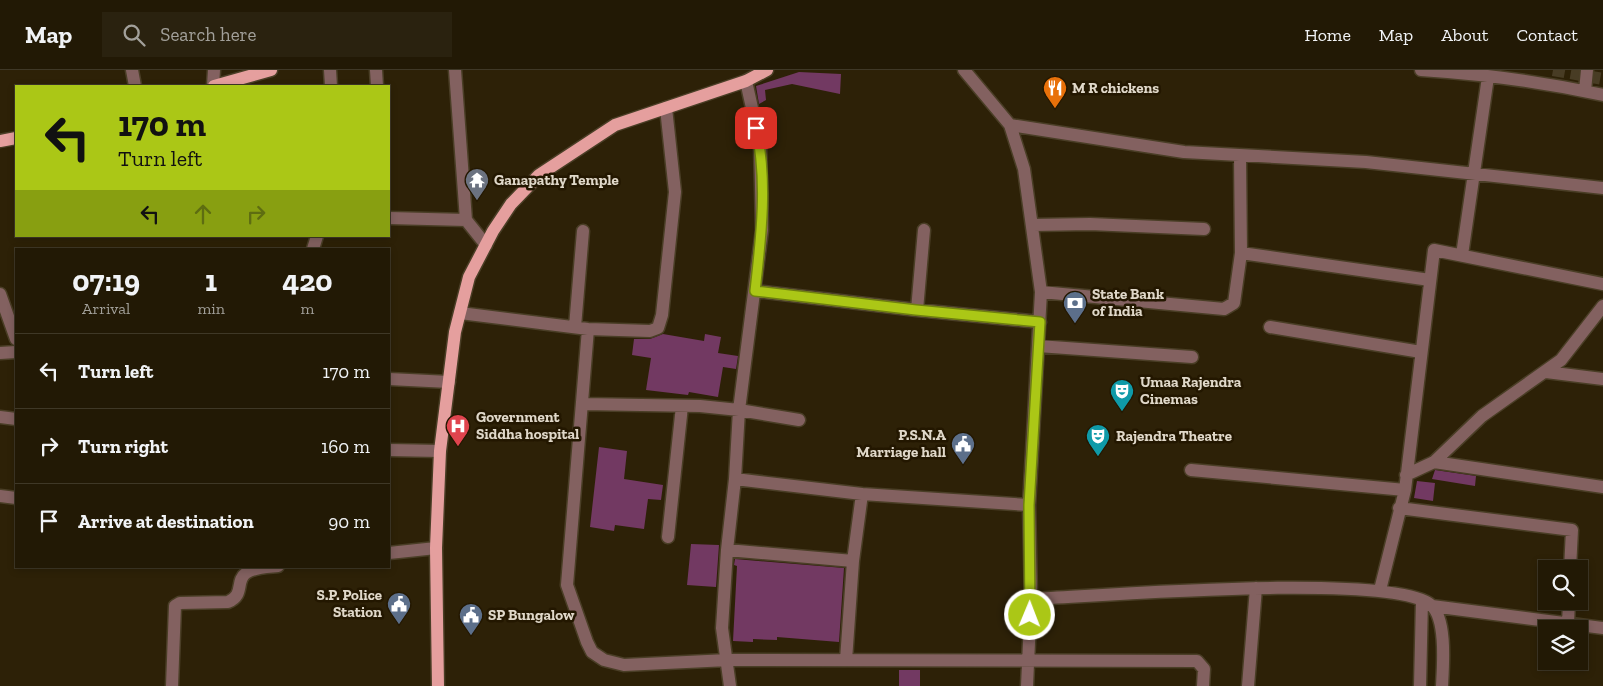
<!DOCTYPE html>
<style>
body{margin:0;font-family:"Zilla Slab",serif;background:#2a220f;color:#f1f3f6;height:100vh;display:flex;flex-direction:column;font-size:19px;white-space:nowrap}
*{box-sizing:border-box;margin:0}
p{font-size:16px;color:#a2a09a}
.icon{flex:none;width:28px;height:28px;fill:none;stroke:currentColor;stroke-width:2;stroke-linecap:round;stroke-linejoin:round}
.map{position:relative;flex:1;overflow:hidden}
.side{position:absolute;left:15px;top:178px;width:375px;height:320px;display:flex;flex-direction:column;background:#221905;border-radius:0px;box-shadow:0 2px 8px #0003,0 0 0 1px #3f3827}
.side>*{flex:none}
.top-card{position:absolute;left:15px;top:15px;width:375px;height:152px;border-radius:0px;box-shadow:0 2px 8px #0003,0 0 0 1px #3f3827;background:#abc716;color:#111;overflow:hidden}
.fabs{position:absolute;left:1538px;top:490px;display:grid;gap:10px}
.fabs a{display:grid;place-items:center;width:50px;height:50px;border-radius:0px;background:#221905;box-shadow:0 2px 8px #0003,0 0 0 1px #3f3827;font-size:25px}
.pin{position:absolute;display:grid;place-items:center;width:42px;height:42px;color:#fff;margin:-21px;border-radius:10px;box-shadow:0 2px 8px #0006}
.me{position:absolute;width:55px;margin:-28px;rotate:1deg;stroke-linejoin:round;filter:drop-shadow(0 0 4px #0008)}
.turn{display:flex;align-items:center;gap:18px;height:105px;padding:0 20px;font-size:22px}
.turn .icon{width:65px;height:65px;stroke-width:2.5}
.turn b{display:block;font-size:35px;line-height:42px}
.lanes{display:flex;align-items:center;height:48px;padding:0 20px;background:#0003;justify-content:center;gap:25px;direction:ltr}
.lanes .off{opacity:.35}
.eta{display:flex;justify-content:space-evenly;align-items:center;height:85px;text-align:center}
.eta b{font-size:30px;font-weight:700;line-height:35px}
ul{padding:0;list-style:none}
li{display:flex;align-items:center;gap:15px;height:75px;padding:0 20px;border-top:1px solid #3f3827}
li div{flex:1}
li b{display:block;font-size:19px}
li em{font-style:normal}
header{display:flex;align-items:center;gap:30px;box-sizing:border-box;height:70px;padding:0 25px;background:#221905;border-bottom:1px solid #3f3827}
header strong{font-size:24px}
nav{display:flex;gap:28px;margin-inline-start:auto;font-size:18px}
.search{width:350px;height:45px;background:#2a220f;display:flex;align-items:center;gap:12px;box-sizing:border-box;padding:0 18px;border-radius:0px;color:#a2a09a;font-size:19px}
.map>svg:first-child{display:block}
.building{fill:#723962}
.lines{fill:none;stroke-linecap:round;stroke-linejoin:round}
.major-tunnel{stroke:#483c24;stroke-width:12;stroke-dasharray:12 6;stroke-linecap:butt}
.minor-casing{stroke:#4a3e26;stroke-width:15}
.major-casing{stroke:#4a3e26;stroke-width:15}
.minor{stroke:#836160;stroke-width:12}
.major{stroke:#e59f9e;stroke-width:12}
.route-casing{stroke:#6f810e;stroke-width:12}
.route{stroke:#abc716;stroke-width:9}
.labels{text-anchor:middle;stroke-width:5;stroke-linejoin:round;paint-order:stroke}
.poi-label{font-size:15px;font-weight:bold;fill:#e0d8c9;stroke:#231700;text-anchor:start}
</style>
<header>
<strong>Map</strong>
<div class="search"><svg class="icon" aria-label="search" viewBox="0 0 24 24"><circle cx="10" cy="10" r="6"/><path d="M15 15l6 6"/></svg>Search here</div>
<nav><a>Home</a><a>Map</a><a>About</a><a>Contact</a></nav>
</header>
<div class="map">
<svg width="1603" height="616" viewBox="0 0 1603 616">
<rect width="100%" height="100%" fill="#2d2107"/>
<path class="building" d="M 799,2 L 841,4 L 840,24 L 792,14 L 765,20 L 766,30 L 759,34 L 756,16 Z
M 663,264 L 704,271 L 705,264 L 721,267 L 718,283 L 738,286 L 736,299 L 723,297 L 718,327 L 689,322 L 688,325 L 646,320 L 651,288 L 632,285 L 634,269 L 650,269 Z
M 599,377 L 627,381 L 624,409 L 663,415 L 661,430 L 648,429 L 644,459 L 615,455 L 614,461 L 590,457 Z
M 1435,400 L 1476,406 L 1475,416 L 1432,409 Z
M 1417,411 L 1435,413 L 1433,431 L 1414,428 Z
M 691,474 L 719,475 L 716,517 L 687,515 Z
M 735,489 L 844,498 L 839,572 L 777,567 L 777,570 L 753,569 L 753,572 L 733,571 L 737,496 L 734,495 Z
M 899,600 L 920,600 L 920,616 L 899,616 Z"/>
<g class="lines">
<path class="major-tunnel" d="M 1553,0 L 1603,9"/>
<g class="minor-casing">
<path id="minor" d="M 132,0 L 135,16
M 330,0 L 331,16
M 376,0 L 377,16
M 964,0 L 1010,55 L 1024,99 L 1041,222 L 1029,435 L 1031,529 L 1027,616
M 1421,0 C 1482,4 1543,12 1603,25
M 213,16 L 214,0
M 1585,21 L 1587,0
M 1010,55 L 1184,82 L 1366,92 L 1603,118
M 389,148 L 466,150 L 455,0
M 466,150 L 486,175
M 1033,155 L 1090,154 L 1204,159
M 313,179 L 317,166
M 1241,183 L 1430,210
M 1462,185 L 1488,7
M 755,221 L 917,240 L 1040,252
M 1041,222 L 1224,239 L 1234,233 L 1241,183 L 1240,87
M 0,224 L 16,269
M 917,240 L 924,160
M 460,243 L 588,259 L 650,261 L 658,258 L 662,245 L 675,122 L 666,38
M 575,257 L 583,161
M 1270,257 L 1421,282
M 588,259 L 567,515 L 587,572 L 592,582 L 604,590 L 624,595 L 728,590 L 1197,591 L 1204,599 L 1203,616
M 1038,276 L 1192,287
M 0,283 L 16,282
M 1546,302 L 1603,309
M 389,309 L 449,312
M 583,334 L 700,336 L 739,340 L 799,350
M 0,347 L 16,349
M 389,380 L 440,381
M 1434,392 L 1603,417
M 1191,400 L 1405,420
M 1406,405 L 1434,392 L 1482,346 L 1561,290 L 1603,236
M 735,409 L 862,424 L 1029,435
M 0,426 L 16,428
M 1399,438 L 1572,460 L 1570,499
M 668,467 L 682,336
M 727,480 L 853,491
M 389,483 L 436,478
M 1380,520 L 1405,420 L 1434,180 L 1603,214
M 1031,529 C 1096,526 1392,502 1431,535 C 1447,549 1443,596 1442,616
M 1432,536 L 1603,558
M 1568,554 L 1569,531
M 846,590 L 853,491 L 862,424
M 172,616 L 175,536 L 180,533 L 228,532 C 245,525 235,511 246,503 C 254,497 269,497 278,496
M 730,616 L 722,558 L 727,480 L 735,409 L 739,340 L 762,160 L 760,74 L 746,11
M 1248,616 L 1256,518
M 1420,616 L 1422,530"/>
</g>
<g class="major-casing">
<path id="major" d="M 214,16 L 271,0
M 0,71 L 16,68
M 438,616 L 436,478 L 440,381 L 455,262 L 469,207 L 493,161 L 511,134 L 539,105 L 615,55 L 746,11 L 767,0"/>
</g>
<use href="#minor" class="minor"/>
<use href="#major" class="major"/>
</g>
<g class="lines">
<g class="route-casing">
<path id="route" d="M 756,58 C 768,111 761,168 755,221 L 916,240 L 1040,252 L 1029,435 L 1030,545"/>
</g>
<use href="#route" class="route"/>
</g>
<defs>
<g id="restaurant-pin" transform="scale(1.25)"><path d="M0 17L-7.5 6A9.5 9.5 0 1 1 7.5 6Z" fill="#e8710a" stroke="#231700"/><path d="M-5-6h1v4h1v-4h1v4h1v-4h1v5L-1.5 .5V6h-2V.5L-5-1ZM5-6V6H3V1.5H1.5Q1.5-4 5-6Z" fill="#fff"/></g>
<g id="temple-pin" transform="scale(1.25)"><path d="M0 17L-7.5 6A9.5 9.5 0 1 1 7.5 6Z" fill="#6b7280" stroke="#231700"/><path d="M0-6L5-2H3V0L6.5 2.5H4V6H1.5V3h-3V6H-4V2.5H-6.5L-3 0V-2H-5Z" fill="#fff"/></g>
<g id="bank-pin" transform="scale(1.25)"><path d="M0 17L-7.5 6A9.5 9.5 0 1 1 7.5 6Z" fill="#5c6f8a" stroke="#231700"/><path d="M-6-4H6V4H-6ZM0-2.3a2.3 2.3 0 1 0 0 4.6a2.3 2.3 0 1 0 0-4.6Z" fill="#fff"/></g>
<g id="theatre-pin" transform="scale(1.25)"><path d="M0 17L-7.5 6A9.5 9.5 0 1 1 7.5 6Z" fill="#0f9aa8" stroke="#231700"/><path d="M-5-5.5Q0-4 5-5.5V0Q5 5 0 6Q-5 5-5 0ZM-3.3-2.5H-1v1.5H-3.3ZM1-2.5H3.3v1.5H1ZM-2.8 1Q0 5.5 2.8 1Z" fill="#fff"/></g>
<g id="hospital-pin" transform="scale(1.25)"><path d="M0 17L-7.5 6A9.5 9.5 0 1 1 7.5 6Z" fill="#e0444e" stroke="#231700"/><path d="M-5-5h3v3.5h4V-5h3V5h-3V1.5h-4V5h-3Z" fill="#fff"/></g>
<g id="civic-pin" transform="scale(1.25)"><path d="M0 17L-7.5 6A9.5 9.5 0 1 1 7.5 6Z" fill="#5c6f8a" stroke="#231700"/><path d="M-.6-6.5H3V-4.5H.6V-3L4-1V1h2V6H-6V1h2V-1L-.6-3ZM-1.2 2.5V6h2.4V2.5Z" fill="#fff"/></g>
</defs>
<g fill-rule="evenodd">
<use href="#restaurant-pin" x="1055" y="18"/>
<use href="#temple-pin" x="477" y="110"/>
<use href="#bank-pin" x="1075" y="233"/>
<use href="#theatre-pin" x="1122" y="321"/>
<use href="#hospital-pin" x="458" y="356"/>
<use href="#theatre-pin" x="1098" y="366"/>
<use href="#civic-pin" x="963" y="374"/>
<use href="#civic-pin" x="399" y="534"/>
<use href="#civic-pin" x="471" y="545"/>
</g>
<g class="labels">
<g class="poi-label">
<text x="1072" y="23">M R chickens</text>
<text x="494" y="115">Ganapathy Temple</text>
<text x="1092" y="229">State Bank<tspan x="1092" dy="17">of India</tspan></text>
<text x="1140" y="317">Umaa Rajendra<tspan x="1140" dy="17">Cinemas</tspan></text>
<text x="476" y="352">Government<tspan x="476" dy="17">Siddha hospital</tspan></text>
<text x="946" y="370" text-anchor="end">P.S.N.A<tspan x="946" dy="17">Marriage hall</tspan></text>
<text x="1116" y="371">Rajendra Theatre</text>
<text x="382" y="530" text-anchor="end">S.P. Police<tspan x="382" dy="17">Station</tspan></text>
<text x="488" y="550">SP Bungalow</text>
</g>
</g>
</svg>
<div class="fabs">
<a><svg class="icon" aria-label="search" viewBox="0 0 24 24"><circle cx="10" cy="10" r="6"/><path d="M15 15l6 6"/></svg></a>
<a><svg class="icon" aria-label="layers" viewBox="0 0 24 24"><path d="M12 4l9 5-9 5-9-5zM3 14l9 5 9-5"/></svg></a>
</div>
<div class="pin" style="left:756px;top:58px;background:#d93025"><svg class="icon" aria-label="arrive" viewBox="0 0 24 24"><path d="M6 21V4h12l-3 4 3 4H6"/></svg></div>
<svg class="me" style="left:1030px;top:545px" viewBox="-20 -20 40 40"><circle r="17" fill="#abc716" stroke="#fff" stroke-width="3"/><path d="M0-11L8 9 0 5-8 9z" fill="#fff"/></svg>
<div class="top-card">
<div class="turn"><svg class="icon" aria-label="left" viewBox="0 0 24 24"><path d="M17 20v-9H6M10 6l-5 5 5 5"/></svg><div><b>170 m</b>Turn left</div></div>
<div class="lanes"><svg class="icon" aria-label="left" viewBox="0 0 24 24"><path d="M17 20v-9H6M10 6l-5 5 5 5"/></svg><svg class="icon off" aria-label="ahead" viewBox="0 0 24 24"><path d="M12 20V5M6 11l6-6 6 6"/></svg><svg class="icon off" aria-label="right" viewBox="0 0 24 24"><path d="M7 20v-9h11M14 6l5 5-5 5"/></svg></div>
</div>
<section class="side">
<div class="eta">
<div><b>07:19</b><p>Arrival</p></div>
<div><b>1</b><p>min</p></div>
<div><b>420</b><p>m</p></div>
</div>
<ul>
<li><svg class="icon" aria-label="left" viewBox="0 0 24 24"><path d="M17 20v-9H6M10 6l-5 5 5 5"/></svg><div><b>Turn left</b></div><em>170 m</em></li>
<li><svg class="icon" aria-label="right" viewBox="0 0 24 24"><path d="M7 20v-9h11M14 6l5 5-5 5"/></svg><div><b>Turn right</b></div><em>160 m</em></li>
<li><svg class="icon" aria-label="arrive" viewBox="0 0 24 24"><path d="M6 21V4h12l-3 4 3 4H6"/></svg><div><b>Arrive at destination</b></div><em>90 m</em></li>
</ul>
</section>
</div>
